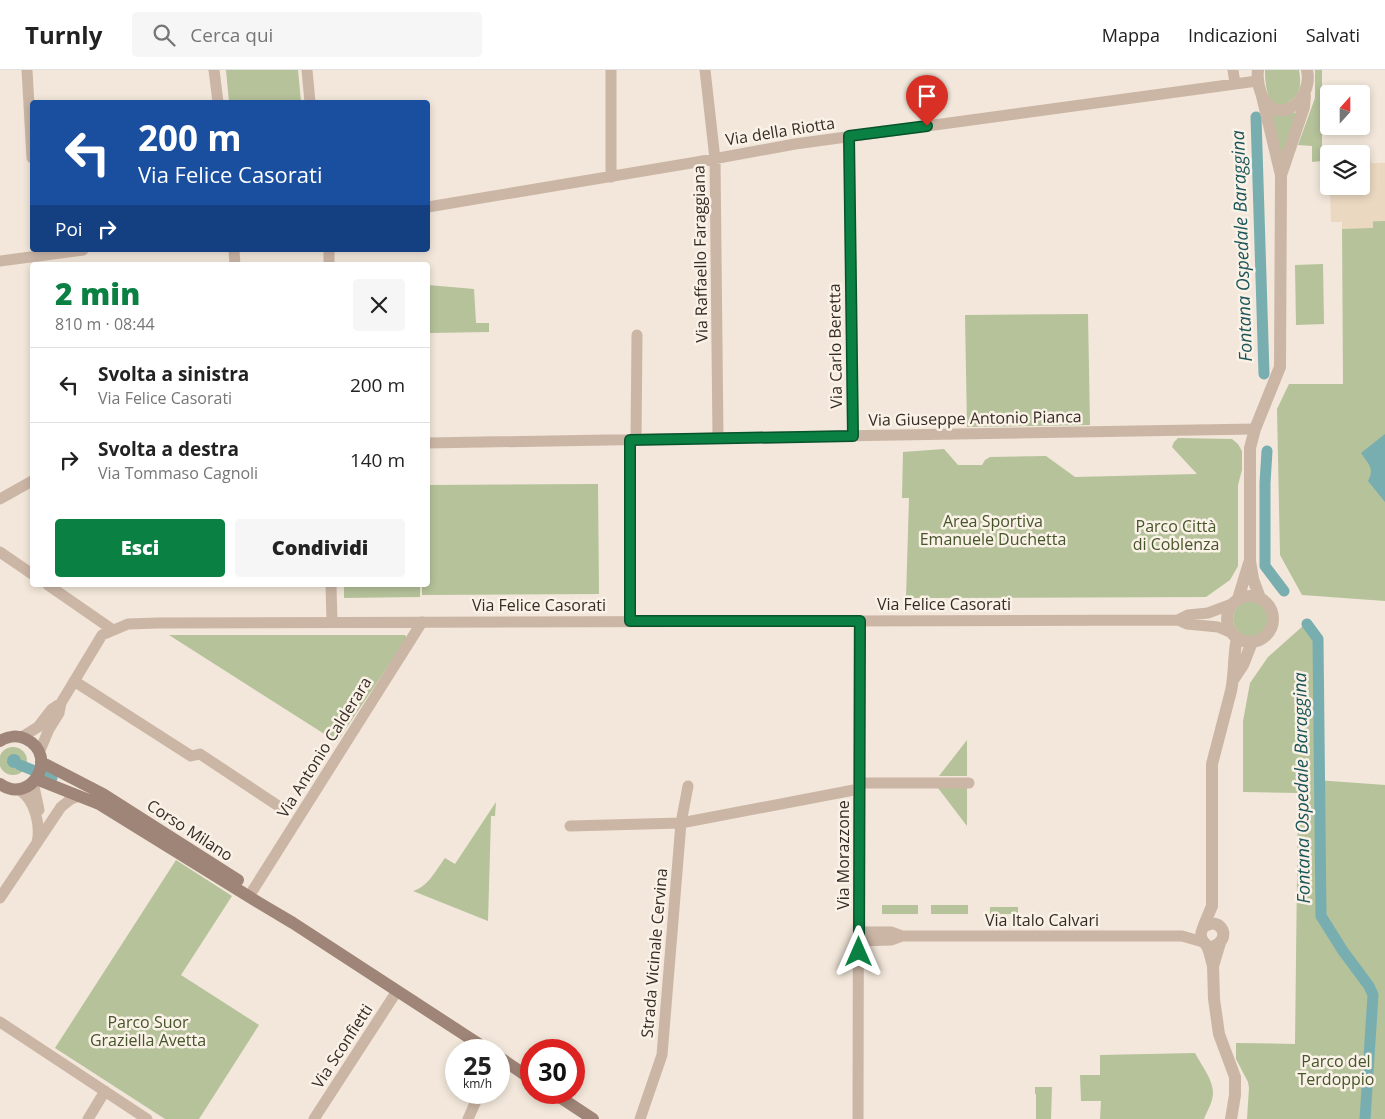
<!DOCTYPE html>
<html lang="it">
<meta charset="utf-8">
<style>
body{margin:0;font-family:"Open Sans",sans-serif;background:#f6f6f6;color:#222;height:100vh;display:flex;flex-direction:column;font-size:19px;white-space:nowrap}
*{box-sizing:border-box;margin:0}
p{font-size:16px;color:#767676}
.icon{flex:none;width:28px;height:28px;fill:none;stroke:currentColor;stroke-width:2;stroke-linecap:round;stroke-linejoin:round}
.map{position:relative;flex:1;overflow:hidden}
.details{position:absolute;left:30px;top:192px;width:400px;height:325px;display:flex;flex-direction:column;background:#fff;border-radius:5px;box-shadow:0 2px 8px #0003}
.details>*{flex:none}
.top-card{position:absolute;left:30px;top:30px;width:400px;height:152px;border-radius:5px;box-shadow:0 2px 8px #0003;background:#1a4fa0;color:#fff;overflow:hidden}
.needle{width:32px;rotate:21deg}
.buttons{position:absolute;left:1320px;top:15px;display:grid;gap:10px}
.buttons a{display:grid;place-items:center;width:50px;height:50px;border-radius:5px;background:#fff;box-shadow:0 2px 8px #0003;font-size:25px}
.speed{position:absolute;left:445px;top:969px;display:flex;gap:10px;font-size:25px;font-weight:700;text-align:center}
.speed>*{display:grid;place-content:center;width:65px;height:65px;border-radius:50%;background:#fff;box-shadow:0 2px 8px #0003;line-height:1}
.speed small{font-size:12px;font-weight:400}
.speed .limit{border:8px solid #d22;background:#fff;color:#111}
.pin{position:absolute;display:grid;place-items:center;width:42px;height:42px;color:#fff;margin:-51px -21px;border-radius:50% 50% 50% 0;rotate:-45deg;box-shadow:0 0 5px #0007}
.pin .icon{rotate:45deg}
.me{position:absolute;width:55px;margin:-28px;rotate:0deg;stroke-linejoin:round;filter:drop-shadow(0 0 4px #0008)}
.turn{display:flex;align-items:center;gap:18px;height:105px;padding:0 25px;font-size:22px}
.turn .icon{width:65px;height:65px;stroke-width:2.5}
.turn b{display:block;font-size:35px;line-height:42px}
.then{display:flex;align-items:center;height:48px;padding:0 25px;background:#0003;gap:10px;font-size:19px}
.round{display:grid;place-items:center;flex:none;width:52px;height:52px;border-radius:5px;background:#f6f6f6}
.overview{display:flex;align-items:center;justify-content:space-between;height:85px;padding:0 25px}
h1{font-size:30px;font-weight:800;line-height:38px;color:#0b8043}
.action{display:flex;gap:10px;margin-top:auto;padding:10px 25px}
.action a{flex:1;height:58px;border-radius:5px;background:#0b8043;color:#fff;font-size:20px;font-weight:800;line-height:58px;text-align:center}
.action a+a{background:#f6f6f6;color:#222}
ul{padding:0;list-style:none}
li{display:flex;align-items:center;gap:15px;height:75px;padding:0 25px;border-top:1px solid #e0e0e0}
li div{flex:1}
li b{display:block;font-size:19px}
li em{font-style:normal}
header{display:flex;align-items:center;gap:30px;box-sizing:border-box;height:70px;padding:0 25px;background:#fff;border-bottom:1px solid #e0e0e0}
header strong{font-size:24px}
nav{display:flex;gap:28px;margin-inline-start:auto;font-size:18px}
.search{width:350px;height:45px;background:#f6f6f6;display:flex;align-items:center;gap:12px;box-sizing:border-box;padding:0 18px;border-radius:5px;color:#767676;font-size:19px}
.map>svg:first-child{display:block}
.green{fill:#b5c29a}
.plaza{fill:#ebd8c1}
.water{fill:#78aeb0}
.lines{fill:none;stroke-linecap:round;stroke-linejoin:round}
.canal{stroke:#78aeb0;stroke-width:11}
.minor{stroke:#cbb6a6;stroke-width:11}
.tertiary{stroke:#cbb6a6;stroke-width:12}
.secondary{stroke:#9e8577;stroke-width:12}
.route-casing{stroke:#07532c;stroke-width:12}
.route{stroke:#0b8043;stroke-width:9}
.labels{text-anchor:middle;stroke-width:5;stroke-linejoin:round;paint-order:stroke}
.street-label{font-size:16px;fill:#362c27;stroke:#faf1e7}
.park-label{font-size:16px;fill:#46552a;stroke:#faf1e7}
.water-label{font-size:18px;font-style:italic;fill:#1b5559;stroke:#faf1e7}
</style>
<header>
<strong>Turnly</strong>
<div class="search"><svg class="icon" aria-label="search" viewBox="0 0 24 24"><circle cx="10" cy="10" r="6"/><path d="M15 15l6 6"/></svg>Cerca qui</div>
<nav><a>Mappa</a><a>Indicazioni</a><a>Salvati</a></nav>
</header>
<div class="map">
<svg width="1385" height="1049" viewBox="0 0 1385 1049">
<rect width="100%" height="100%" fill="#f2e7da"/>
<path class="green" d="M 226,0 L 298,0 L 301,32 L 229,32 Z
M 1265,0 L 1299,0 C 1302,20 1300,25 1283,36 L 1272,33 C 1266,22 1265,12 1265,0 Z
M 1315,0 L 1322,0 L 1322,91 L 1312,92 L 1312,76 L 1298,75 L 1315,28 Z
M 1297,42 L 1282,95 L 1272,43 L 1282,46 Z
M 1385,151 L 1385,531 L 1302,525 L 1280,485 L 1277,339 L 1289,314 L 1343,314 L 1342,152 Z
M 1323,194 L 1324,254 L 1296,255 L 1295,195 Z
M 428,215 L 474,219 L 476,253 L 489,253 L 489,262 L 428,263 Z
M 1088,244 L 1090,355 L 967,357 L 965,245 Z
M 1178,368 L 1232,369 L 1238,374 L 1242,381 L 1242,400 L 1238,415 L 1238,496 L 1230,510 L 1206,527 L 906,528 L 909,428 L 902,428 L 903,382 L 944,379 L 958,395 L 982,395 L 985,390 L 990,387 L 1046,386 L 1075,407 L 1197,404 L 1172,377 L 1174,372 Z
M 598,414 L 599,524 L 422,525 L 422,515 L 428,515 L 428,415 Z
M 344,515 L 420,515 L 420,527 L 344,528 Z
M1233 549a18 18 0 1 1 36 0a18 18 0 1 1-36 0Z
M 1304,555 L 1318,578 L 1316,710 L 1385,715 L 1385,1049 L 1247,1049 L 1249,1018 L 1248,1012 L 1236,989 L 1236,973 L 1295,974 L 1298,723 L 1243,722 L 1243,651 L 1250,613 L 1268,587 Z
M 169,565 L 405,565 L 407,568 L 337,672 Z
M 967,670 L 967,706 L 939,706 Z
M-1 691a14 14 0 1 1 28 0a14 14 0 1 1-28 0Z
M 938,718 L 967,718 L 967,756 Z
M 496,732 L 495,746 L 491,746 L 488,851 L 413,821 C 429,816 435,801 445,788 L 455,794 Z
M 176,790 L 232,826 L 181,905 L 259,955 L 199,1049 L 165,1049 L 55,978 Z
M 882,835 L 918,835 L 918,844 L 882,844 Z
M 931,835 L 968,835 L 968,844 L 931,844 Z
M 990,837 L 1018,837 L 1018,844 L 990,844 Z
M 1195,983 C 1201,995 1213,1009 1213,1023 C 1213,1032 1207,1041 1204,1049 L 1100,1049 L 1101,1031 L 1081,1031 L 1080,1005 L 1100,1005 L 1100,985 Z
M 1035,1017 L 1052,1017 L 1051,1049 L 1036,1049 L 1036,1024 L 1035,1024 Z"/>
<path class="plaza" d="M 1361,86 L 1370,86 L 1371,93 L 1385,93 L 1385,151 L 1373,151 L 1373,158 L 1342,159 L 1342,152 L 1331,152 L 1330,116 L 1361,116 Z"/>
<path class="water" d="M 1385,364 L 1385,432 L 1368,411 C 1375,398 1368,394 1361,383 Z
M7 691a7 7 0 1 1 14 0a7 7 0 1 1-14 0Z"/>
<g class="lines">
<path class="canal" d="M 1256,47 L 1264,304
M 1267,381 L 1265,413 L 1265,496 L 1284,521
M 1307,554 L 1318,569 L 1321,846 L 1343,881 L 1369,916 L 1373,925 L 1365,1049
M 20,695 L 52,708"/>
<path class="minor" d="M 27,0 L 32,88
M 214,0 L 218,32
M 307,0 L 310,32
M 611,0 L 611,107
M 705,0 L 715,89 L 718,368
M 1233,0 L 1235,14
M 849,67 L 853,366
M 428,137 L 697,92 L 795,74 L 1257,11
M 234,180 L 235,195
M 329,180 L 329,195
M 0,191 L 83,180
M 630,370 L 630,551
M 636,370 L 637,265
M 428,373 L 1255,359
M 0,429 L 32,411
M 0,482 L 32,504
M 48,515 L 113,560
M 331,515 L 332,552
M 1178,550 L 1187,554 L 1218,557 L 1232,563
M 74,611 L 191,686 L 200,684 L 283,739
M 22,667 L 38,657 L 52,639 L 61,633
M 39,683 L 49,659 L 59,643 L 61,633 L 102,565 L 128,554 L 158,553 L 1178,550 L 1188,545 L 1208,543 L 1232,534
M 33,712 L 39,740
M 859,713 L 969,713
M 18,719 C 35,729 41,755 37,773
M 570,756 L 681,753 L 859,719
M 253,820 L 422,552
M 0,828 L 61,737 L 71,729 L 79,726
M 902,866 L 1182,866 L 1203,872
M 859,871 L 891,870 L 902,866 L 891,862 L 859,862
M 0,952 L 147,1049
M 88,1049 L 105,1021
M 314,1049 L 397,921
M 468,1049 L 480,1022
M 640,1049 L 662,985 L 681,753 L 688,716
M 858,1049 L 859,551"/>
<path class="tertiary" d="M 1258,0 C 1257,8 1258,15 1261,23 C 1275,60 1314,31 1307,0
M 1281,105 L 1304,37 L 1305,26
M1227 549a23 23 0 1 1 46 0a23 23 0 1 1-46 0Z
M 1260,528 L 1253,509 L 1250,491 L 1250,378 L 1255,359 L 1280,297 L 1281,105 L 1262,26
M 1238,529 L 1249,493
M 1233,610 L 1243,595 L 1252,572
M 1205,856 C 1221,846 1232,869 1214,876
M 1220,873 L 1213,896 L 1214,929 L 1219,964 L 1235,1007 L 1235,1025 L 1231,1049
M 1213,896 C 1211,889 1210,882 1207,876 C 1205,873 1201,871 1201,866 C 1200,863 1210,841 1212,836 L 1212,694 L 1231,621 C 1235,603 1233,585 1237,568"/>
<path class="secondary" d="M 0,671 C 8,666 18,665 26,669 C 60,686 31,736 0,714
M 41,692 L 103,724 L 238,810
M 36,709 L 99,734 L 261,834 L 293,853 L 488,980
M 499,987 L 531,1009
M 552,1022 L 593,1049"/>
</g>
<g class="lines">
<g class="route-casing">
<path id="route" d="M 859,882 L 860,551 L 630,551 L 630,370 L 853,366 L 849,66 L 927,56"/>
</g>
<use href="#route" class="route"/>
</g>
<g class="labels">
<g class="street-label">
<text transform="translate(780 61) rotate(-9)" y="6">Via della Riotta</text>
<text transform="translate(700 184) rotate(-91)" y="6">Via Raffaello Faraggiana</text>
<text transform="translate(835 276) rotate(-91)" y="6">Via Carlo Beretta</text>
<text transform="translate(975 348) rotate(-1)" y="6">Via Giuseppe Antonio Pianca</text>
<text x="944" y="540">Via Felice Casorati</text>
<text x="539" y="541">Via Felice Casorati</text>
<text transform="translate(324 677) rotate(-58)" y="6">Via Antonio Calderara</text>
<text transform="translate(190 760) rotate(33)" y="6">Corso Milano</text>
<text transform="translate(843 785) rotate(-90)" y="6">Via Morazzone</text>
<text x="1042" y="856">Via Italo Calvari</text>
<text transform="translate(654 883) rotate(-85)" y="6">Strada Vicinale Cervina</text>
<text transform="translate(342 976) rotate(-57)" y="6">Via Sconfietti</text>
</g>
<g class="park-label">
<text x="993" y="457">Area Sportiva<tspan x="993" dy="18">Emanuele Duchetta</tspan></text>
<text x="1176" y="462">Parco Città<tspan x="1176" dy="18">di Coblenza</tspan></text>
<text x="148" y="958">Parco Suor<tspan x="148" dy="18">Graziella Avetta</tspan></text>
<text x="1336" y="997">Parco del<tspan x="1336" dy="18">Terdoppio</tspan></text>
</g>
<g class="water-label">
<text transform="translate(1242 176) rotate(-92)" y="6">Fontana Ospedale Baraggina</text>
<text transform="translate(1302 718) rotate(-91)" y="6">Fontana Ospedale Baraggina</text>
</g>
</g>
</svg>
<div class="buttons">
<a><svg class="needle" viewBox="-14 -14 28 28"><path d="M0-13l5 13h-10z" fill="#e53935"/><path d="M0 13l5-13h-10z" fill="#767676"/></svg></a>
<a><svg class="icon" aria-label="layers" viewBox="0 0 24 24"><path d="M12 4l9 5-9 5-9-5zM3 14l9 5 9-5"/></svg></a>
</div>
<div class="speed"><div>25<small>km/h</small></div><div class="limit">30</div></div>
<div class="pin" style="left:927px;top:56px;background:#d93025"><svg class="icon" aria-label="arrive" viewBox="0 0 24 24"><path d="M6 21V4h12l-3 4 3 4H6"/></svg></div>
<svg class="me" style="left:859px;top:882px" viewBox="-20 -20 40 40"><path d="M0-17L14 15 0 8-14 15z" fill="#0b8043" stroke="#fff" stroke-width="4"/></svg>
<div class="top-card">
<div class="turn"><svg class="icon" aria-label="left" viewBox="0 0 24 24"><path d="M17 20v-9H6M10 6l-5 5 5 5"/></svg><div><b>200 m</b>Via Felice Casorati</div></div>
<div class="then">Poi<svg class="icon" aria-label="right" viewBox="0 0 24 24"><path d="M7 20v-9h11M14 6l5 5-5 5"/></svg></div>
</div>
<section class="details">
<div class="overview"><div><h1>2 min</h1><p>810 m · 08:44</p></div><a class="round"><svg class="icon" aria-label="close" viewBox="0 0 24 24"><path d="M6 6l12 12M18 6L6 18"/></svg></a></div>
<ul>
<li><svg class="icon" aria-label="left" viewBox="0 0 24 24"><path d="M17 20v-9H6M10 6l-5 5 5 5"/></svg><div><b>Svolta a sinistra</b><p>Via Felice Casorati</p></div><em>200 m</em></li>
<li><svg class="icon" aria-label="right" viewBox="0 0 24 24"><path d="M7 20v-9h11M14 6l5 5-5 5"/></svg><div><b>Svolta a destra</b><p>Via Tommaso Cagnoli</p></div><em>140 m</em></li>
</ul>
<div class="action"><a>Esci</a><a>Condividi</a></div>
</section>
</div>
